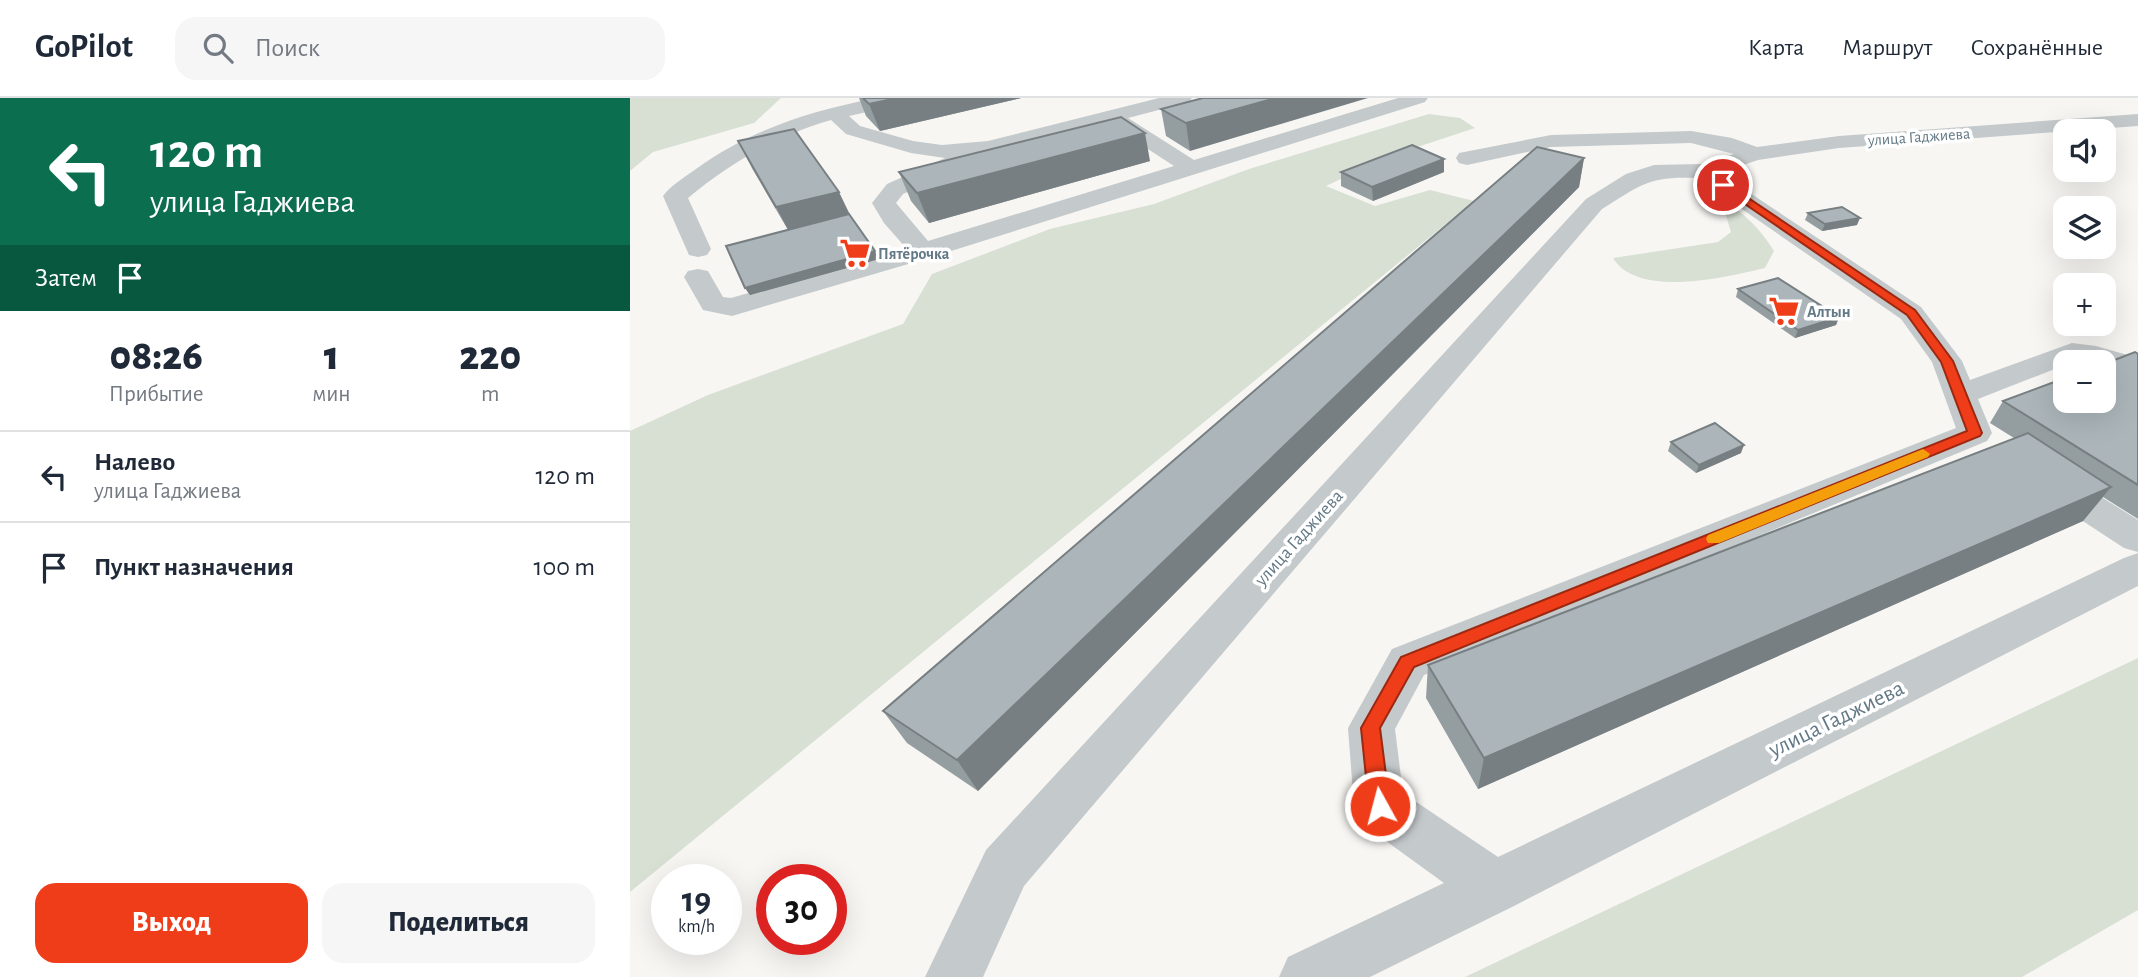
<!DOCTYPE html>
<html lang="ru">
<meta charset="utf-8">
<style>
body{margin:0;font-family:"Alegreya Sans",sans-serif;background:#f6f6f7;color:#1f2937;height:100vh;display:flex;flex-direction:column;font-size:26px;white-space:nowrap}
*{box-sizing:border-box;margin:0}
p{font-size:23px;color:#747a83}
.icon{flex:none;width:38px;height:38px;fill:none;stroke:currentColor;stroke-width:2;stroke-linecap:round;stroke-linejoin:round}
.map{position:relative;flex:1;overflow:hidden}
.sheet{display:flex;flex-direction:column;background:#fff;width:630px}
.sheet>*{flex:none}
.guide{background:#0b6e4f;color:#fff;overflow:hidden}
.buttons{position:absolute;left:1423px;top:21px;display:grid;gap:14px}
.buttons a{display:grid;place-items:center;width:63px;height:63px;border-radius:14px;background:#fff;box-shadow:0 7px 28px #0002;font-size:35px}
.speed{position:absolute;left:21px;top:766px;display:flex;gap:14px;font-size:35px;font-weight:700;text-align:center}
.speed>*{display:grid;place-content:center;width:91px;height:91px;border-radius:50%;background:#fff;box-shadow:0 7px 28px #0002;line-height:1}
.speed small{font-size:18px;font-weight:400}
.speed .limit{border:10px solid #d22;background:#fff;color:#111}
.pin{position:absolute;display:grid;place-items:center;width:60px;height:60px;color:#fff;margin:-30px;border:4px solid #fff;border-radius:50%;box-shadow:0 2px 7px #0007}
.me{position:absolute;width:77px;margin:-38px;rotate:353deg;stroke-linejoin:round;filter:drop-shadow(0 0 5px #0008)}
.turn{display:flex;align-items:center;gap:24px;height:147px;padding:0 35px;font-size:32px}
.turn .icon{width:91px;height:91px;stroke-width:2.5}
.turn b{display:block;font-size:49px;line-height:60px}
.then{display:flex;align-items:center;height:66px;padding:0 35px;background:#0003;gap:14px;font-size:26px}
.eta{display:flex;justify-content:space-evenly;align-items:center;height:119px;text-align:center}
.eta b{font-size:42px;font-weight:800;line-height:49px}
.cta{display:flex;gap:14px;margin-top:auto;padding:14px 35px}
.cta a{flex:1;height:80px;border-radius:21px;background:#f03d19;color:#fff;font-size:28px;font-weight:800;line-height:80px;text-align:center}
.cta a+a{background:#f6f6f7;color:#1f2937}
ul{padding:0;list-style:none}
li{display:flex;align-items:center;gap:21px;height:91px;padding:0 35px;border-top:2px solid #e0e1e3}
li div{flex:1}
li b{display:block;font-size:26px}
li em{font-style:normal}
header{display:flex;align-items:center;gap:42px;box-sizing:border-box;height:98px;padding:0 35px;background:#fff;border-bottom:2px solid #e0e1e3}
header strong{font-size:33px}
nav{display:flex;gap:38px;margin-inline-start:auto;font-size:24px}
.search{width:490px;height:63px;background:#f6f6f7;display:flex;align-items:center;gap:18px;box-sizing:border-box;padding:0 24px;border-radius:21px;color:#747a83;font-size:26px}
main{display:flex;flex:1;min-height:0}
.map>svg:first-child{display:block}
.green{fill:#d8dfd3}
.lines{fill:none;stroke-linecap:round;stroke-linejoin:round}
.minor{fill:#c4c9cb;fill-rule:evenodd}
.wall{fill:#949da0}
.shaded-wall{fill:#787f82}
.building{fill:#acb6ba;stroke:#787f82;stroke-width:2}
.route{fill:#f03d19;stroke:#9c2810;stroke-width:2}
.slow{fill:#f59e0b}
.labels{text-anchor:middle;stroke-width:7;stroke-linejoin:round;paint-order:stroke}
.far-street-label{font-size:16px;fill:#637986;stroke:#fff}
.far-poi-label{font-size:16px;font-weight:bold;fill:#637986;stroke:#fff;text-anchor:start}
.street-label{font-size:19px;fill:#637986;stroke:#fff}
.near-street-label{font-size:23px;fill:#637986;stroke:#fff}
</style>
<header>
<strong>GoPilot</strong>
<div class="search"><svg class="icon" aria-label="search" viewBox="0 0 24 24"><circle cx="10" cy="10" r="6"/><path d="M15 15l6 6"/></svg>Поиск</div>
<nav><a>Карта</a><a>Маршрут</a><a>Сохранённые</a></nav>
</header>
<main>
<section class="sheet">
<div class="guide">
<div class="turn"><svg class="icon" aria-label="left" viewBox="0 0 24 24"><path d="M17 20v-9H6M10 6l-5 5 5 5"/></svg><div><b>120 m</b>улица Гаджиева</div></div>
<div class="then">Затем<svg class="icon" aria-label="arrive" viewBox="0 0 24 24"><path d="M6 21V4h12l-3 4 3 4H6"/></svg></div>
</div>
<div class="eta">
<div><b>08:26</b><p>Прибытие</p></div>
<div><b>1</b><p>мин</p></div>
<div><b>220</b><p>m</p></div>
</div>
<ul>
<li><svg class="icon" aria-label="left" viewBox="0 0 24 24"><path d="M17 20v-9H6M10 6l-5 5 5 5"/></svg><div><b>Налево</b><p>улица Гаджиева</p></div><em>120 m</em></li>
<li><svg class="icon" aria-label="arrive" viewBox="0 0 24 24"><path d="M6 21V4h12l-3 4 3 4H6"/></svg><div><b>Пункт назначения</b></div><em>100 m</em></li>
</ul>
<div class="cta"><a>Выход</a><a>Поделиться</a></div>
</section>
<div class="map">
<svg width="1508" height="879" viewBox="0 0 1508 879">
<rect width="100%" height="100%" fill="#f7f6f3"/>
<path class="green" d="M 0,0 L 151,0 L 124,25 L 23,54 L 0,73 Z
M 799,16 L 830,20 L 845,30 L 757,59 L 696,88 L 745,108 L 800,92 L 844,103 L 0,794 L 0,333 L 78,297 L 273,226 L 302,176 L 420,131 L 524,106 L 619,71 Z
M 1091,101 C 1114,115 1130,130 1144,153 L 1135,170 C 1096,179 1008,201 983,160 L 1088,144 L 1101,134 Z
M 1508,560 L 1508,812 L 1392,879 L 835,879 Z"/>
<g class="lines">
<path class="minor" d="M 246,0 L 285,0 L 282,4 L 219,18 L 230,28 L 283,43 L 312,47 L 358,43 L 529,0 L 562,0 L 559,4 L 498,20 L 564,62 L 768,0 L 798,0 L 795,4 L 302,159 L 112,215 L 102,218 L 73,212 L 54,179 L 58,173 L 68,171 L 78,173 L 93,199 L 101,200 L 276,150 L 254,125 L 242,105 L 257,86 L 315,60 L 281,55 L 216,36 L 201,22 C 146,38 102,64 58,100 L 81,151 L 77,157 L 68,159 L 59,157 L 33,98 C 41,87 55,79 66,71 C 121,31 181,13 246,0 ZM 478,25 L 544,68 L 298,143 L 266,105 L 273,96 L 366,54 Z
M 1508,16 L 1508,28 L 1209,50 L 1128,62 L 1090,75 L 1291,209 L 1332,263 L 1340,282 L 1442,245 L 1466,248 L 1508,260 L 1508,279 L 1474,269 L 1474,264 L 1435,264 L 1435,267 L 1348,301 L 1362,335 L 1357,343 L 794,577 L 765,631 L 773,695 L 868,759 L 1494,460 L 1508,455 L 1508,488 L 884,808 L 740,879 L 649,879 L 658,859 L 814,785 L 731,725 L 724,708 L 718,630 L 762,551 L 1326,330 L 1302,264 L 1271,221 L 1067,80 C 1019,78 1012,86 972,111 L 394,788 L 353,879 L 295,879 L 356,752 L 956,101 L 996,76 L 1024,67 L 1070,66 L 1104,56 L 1061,45 L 921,49 L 837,67 L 829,65 L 826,60 L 829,55 L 921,37 L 1061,33 L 1102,40 L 1127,49 L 1209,38 Z
M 1420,372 L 1433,375 L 1508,422 L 1508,454 L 1494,450 L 1407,393 L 1402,384 L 1407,375 Z"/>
</g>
<path class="wall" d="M 229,0 L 391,0 L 250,33 L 236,18 Z
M 573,0 L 560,53 L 536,38 L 531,11 Z
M 108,43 L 219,116 L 249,161 L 120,197 L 115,190 L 158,132 L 123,72 Z
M 954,60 L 949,89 L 348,693 L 277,645 L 253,613 Z
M 814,61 L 814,74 L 743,103 L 711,88 L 711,74 Z
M 520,63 L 299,125 L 281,103 L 269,74 Z
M 1178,115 L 1227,127 L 1192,133 L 1175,122 Z
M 1108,191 L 1209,219 L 1206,227 L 1165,240 L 1106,199 Z
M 1508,256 L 1508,421 L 1473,399 L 1453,423 L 848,691 L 796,600 L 798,567 L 1384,340 L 1360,325 L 1373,303 Z
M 1041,344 L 1111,355 L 1066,375 L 1038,353 Z"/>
<path class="shaded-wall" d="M 267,0 L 391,0 L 250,33 L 239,6 Z
M 646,0 L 738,0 L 560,53 L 556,25 Z
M 515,35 L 520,63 L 299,125 L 287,95 Z
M 954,60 L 949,89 L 348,693 L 327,662 Z
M 814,61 L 814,74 L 743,103 L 742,89 Z
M 209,94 L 223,123 L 162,139 L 146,109 Z
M 1230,120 L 1227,127 L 1192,133 L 1195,126 Z
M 245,153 L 249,161 L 120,197 L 115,190 Z
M 1209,219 L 1206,227 L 1165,240 L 1168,232 Z
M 1114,347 L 1111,355 L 1066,375 L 1069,367 Z
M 1481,389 L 1453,423 L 848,691 L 854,660 Z"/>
<path class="building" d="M 233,0 L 267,0 L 239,6 Z
M 573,0 L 646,0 L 556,25 L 531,11 Z
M 491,19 L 515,35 L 287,95 L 269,74 Z
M 164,31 L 209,94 L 146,109 L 108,43 Z
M 782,47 L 814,61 L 742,89 L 711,74 Z
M 907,49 L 954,60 L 327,662 L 253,613 Z
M 1212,109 L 1230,120 L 1195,126 L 1178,115 Z
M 219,116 L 245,153 L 115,190 L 96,148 Z
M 1148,180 L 1209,219 L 1168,232 L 1108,191 Z
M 1505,254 L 1508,256 L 1508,387 L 1373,303 L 1435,280 L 1435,303 L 1474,303 L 1474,266 Z
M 1085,325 L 1114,347 L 1069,367 L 1041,344 Z
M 1398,335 L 1481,389 L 854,660 L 798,567 Z"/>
<path class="route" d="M 1090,85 L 1096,85 L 1285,212 L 1323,263 L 1352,335 L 1350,338 L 784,569 L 750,630 L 760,708 L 757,715 L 750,717 L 742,715 L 739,708 L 731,630 L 771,559 L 1337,333 L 1311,264 L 1277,217 L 1090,89 Z"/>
<path class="slow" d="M 1293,351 L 1300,356 L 1298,359 L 1089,445 L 1078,445 L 1076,441 L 1078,437 Z"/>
<defs>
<g id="supermarket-bare" transform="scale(2.415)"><path d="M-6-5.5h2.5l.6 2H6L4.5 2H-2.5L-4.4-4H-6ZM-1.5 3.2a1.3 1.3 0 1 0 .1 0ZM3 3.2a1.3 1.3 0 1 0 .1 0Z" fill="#f03d19" stroke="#fff" stroke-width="2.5" paint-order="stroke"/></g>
</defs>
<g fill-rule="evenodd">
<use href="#supermarket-bare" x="225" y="155"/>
<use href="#supermarket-bare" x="1154" y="213"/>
</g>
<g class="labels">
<g class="far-street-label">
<text transform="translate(1289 38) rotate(-4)" y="6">улица Гаджиева</text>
</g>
<g class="far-poi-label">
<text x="248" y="161">Пятёрочка</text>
<text x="1177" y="219">Алтын</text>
</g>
<g class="street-label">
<text transform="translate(668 439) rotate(-48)" y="7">улица Гаджиева</text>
</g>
<g class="near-street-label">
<text transform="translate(1206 620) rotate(-26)" y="8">улица Гаджиева</text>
</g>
</g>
</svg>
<div class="buttons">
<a><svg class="icon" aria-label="sound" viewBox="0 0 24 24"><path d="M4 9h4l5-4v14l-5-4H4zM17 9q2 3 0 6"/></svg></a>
<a><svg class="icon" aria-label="layers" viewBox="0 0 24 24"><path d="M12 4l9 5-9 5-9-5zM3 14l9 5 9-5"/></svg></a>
<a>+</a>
<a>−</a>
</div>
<div class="speed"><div>19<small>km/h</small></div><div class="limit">30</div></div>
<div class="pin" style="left:1093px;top:87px;background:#d93025"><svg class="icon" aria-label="arrive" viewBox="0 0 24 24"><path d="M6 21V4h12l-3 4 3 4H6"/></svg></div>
<svg class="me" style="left:750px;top:708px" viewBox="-20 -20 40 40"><circle r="17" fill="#f03d19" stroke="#fff" stroke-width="3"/><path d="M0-11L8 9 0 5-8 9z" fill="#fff"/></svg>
</div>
</main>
